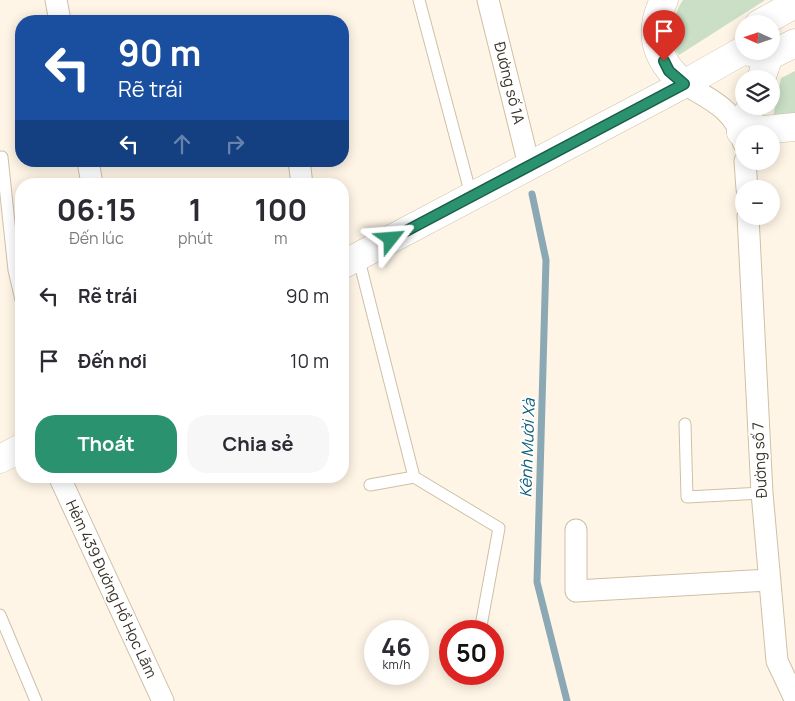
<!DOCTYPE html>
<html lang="vi">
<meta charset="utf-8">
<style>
body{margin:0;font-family:Manrope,sans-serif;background:#f7f7f7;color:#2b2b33;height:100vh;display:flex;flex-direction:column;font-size:19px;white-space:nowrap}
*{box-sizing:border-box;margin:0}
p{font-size:16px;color:#7c7c81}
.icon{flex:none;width:28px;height:28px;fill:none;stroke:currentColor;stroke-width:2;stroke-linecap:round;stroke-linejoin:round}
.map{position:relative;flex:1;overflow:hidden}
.panel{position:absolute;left:15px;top:178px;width:334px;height:305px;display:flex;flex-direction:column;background:#fff;border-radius:20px;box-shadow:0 2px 12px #0003}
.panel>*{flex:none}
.banner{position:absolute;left:15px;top:15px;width:334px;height:152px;border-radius:20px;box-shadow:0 2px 12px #0003;background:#1a4fa0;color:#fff;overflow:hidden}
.needle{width:32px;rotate:273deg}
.controls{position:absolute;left:735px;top:15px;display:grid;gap:10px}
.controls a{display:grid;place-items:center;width:45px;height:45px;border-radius:50%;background:#fff;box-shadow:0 2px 12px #0003;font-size:25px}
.speed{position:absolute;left:364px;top:620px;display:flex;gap:10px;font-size:25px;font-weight:700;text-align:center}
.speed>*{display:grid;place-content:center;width:65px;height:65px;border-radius:50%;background:#fff;box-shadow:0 2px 12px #0003;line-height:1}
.speed small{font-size:12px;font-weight:400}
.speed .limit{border:8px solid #d22;background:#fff;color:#111}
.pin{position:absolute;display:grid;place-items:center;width:42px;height:42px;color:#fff;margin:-51px -21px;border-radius:50% 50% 50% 0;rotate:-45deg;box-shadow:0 0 5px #0007}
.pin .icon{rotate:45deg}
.me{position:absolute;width:55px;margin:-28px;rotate:62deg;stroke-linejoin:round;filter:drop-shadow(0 0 4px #0008)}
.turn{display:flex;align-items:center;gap:18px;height:105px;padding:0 20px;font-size:22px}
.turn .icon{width:65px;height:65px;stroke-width:2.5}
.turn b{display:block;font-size:35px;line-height:42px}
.lanes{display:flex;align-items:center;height:48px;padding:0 20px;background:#0003;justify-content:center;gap:25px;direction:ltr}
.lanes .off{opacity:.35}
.eta{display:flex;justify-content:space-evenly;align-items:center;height:85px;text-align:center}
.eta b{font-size:30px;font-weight:700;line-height:35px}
.action{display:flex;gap:10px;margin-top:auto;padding:10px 20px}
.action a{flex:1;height:58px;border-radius:20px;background:#2a926f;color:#fff;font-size:20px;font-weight:700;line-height:58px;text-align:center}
.action a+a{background:#f7f7f7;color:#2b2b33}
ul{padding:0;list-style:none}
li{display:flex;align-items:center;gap:15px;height:65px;padding:0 20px}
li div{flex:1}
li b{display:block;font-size:19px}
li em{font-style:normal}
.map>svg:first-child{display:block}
.green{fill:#cadfc6}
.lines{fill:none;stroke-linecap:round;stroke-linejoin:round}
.stream{stroke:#8ba8b5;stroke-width:7}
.service-casing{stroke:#cec0a7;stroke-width:13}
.minor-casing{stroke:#cec0a7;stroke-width:23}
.secondary-casing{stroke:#cec0a7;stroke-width:29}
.primary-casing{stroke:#cec0a7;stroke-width:29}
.service{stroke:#fff;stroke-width:11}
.minor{stroke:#fff;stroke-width:21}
.secondary{stroke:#fff;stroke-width:28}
.primary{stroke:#fff;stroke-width:28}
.route-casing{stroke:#1b5f48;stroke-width:12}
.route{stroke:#2a926f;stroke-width:9}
.labels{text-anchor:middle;stroke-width:4;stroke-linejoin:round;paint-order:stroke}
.street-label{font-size:15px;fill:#373228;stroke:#fff}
.water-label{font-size:16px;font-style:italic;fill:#0c5e7c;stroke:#fff}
</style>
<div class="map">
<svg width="795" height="701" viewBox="0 0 795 701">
<rect width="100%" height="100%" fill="#fef5e6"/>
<path class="green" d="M 683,0 L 765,0 L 679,55 L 673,48 C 673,32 673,13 683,0 Z
M 795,71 L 795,115 L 773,117 L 781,78 Z"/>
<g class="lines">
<path class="stream" d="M 532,194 L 546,260 L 537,582 L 567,701"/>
<g class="service-casing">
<path id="service" d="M 419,0 L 471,195
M 2,157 L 14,270 L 21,300
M 358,256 L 414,477 L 370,485
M 685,424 L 687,497 L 762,493
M 414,477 L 499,528 L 480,631
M 0,615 L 36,701"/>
</g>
<g class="minor-casing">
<path id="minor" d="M 56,0 L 60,21
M 488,0 L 529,165
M 684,84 C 710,99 737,111 743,142
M 88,161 L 92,184
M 299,161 L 302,184
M 745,161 L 747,189
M 748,216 L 762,493 L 777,661 L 795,699
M 59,476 L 163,701
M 576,530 L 576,591 L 770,580"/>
</g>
<g class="secondary-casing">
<path id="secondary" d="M 664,0 C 647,34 657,61 684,84
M 759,24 L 795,4
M 745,51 L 769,56 L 795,43
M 761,79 L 769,56
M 741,132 L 751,106
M 342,265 L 684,84 L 744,50
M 0,459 L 21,448"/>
</g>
<g class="primary-casing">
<path id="primary" d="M 741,132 L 795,127"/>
</g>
<use href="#service" class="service"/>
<use href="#minor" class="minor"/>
<use href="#secondary" class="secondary"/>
<use href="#primary" class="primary"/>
</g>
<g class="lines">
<g class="route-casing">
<path id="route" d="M 391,239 L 684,84 L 669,71 L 664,61"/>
</g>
<use href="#route" class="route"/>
</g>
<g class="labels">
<g class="street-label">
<text transform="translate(509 83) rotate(76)" y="5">Đường số 1A</text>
<text transform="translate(760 460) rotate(-93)" y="5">Đường số 7</text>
<text transform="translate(111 589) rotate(65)" y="5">Hẻm 439 Đường Hồ Học Lãm</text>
</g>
<g class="water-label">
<text transform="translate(527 448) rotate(-88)" y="6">Kênh Mười Xà</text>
</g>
</g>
</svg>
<div class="controls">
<a><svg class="needle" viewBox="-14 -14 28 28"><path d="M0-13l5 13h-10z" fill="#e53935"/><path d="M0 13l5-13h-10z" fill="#7c7c81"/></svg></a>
<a><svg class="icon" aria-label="layers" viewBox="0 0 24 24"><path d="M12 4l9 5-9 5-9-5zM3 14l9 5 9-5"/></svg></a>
<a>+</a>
<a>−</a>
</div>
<div class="speed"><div>46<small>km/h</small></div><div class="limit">50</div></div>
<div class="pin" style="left:664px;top:61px;background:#d93025"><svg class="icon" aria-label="arrive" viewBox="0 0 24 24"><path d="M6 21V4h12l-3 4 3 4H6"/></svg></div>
<svg class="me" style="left:391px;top:239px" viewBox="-20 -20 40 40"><path d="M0-17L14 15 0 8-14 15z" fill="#2a926f" stroke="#fff" stroke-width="4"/></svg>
<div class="banner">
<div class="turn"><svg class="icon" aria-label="left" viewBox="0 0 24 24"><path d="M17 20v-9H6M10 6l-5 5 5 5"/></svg><div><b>90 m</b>Rẽ trái</div></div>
<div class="lanes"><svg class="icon" aria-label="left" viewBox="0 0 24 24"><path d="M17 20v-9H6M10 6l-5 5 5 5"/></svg><svg class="icon off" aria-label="ahead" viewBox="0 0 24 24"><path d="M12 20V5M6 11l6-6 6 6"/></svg><svg class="icon off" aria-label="right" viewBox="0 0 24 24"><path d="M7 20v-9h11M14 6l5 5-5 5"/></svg></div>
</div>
<section class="panel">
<div class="eta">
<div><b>06:15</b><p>Đến lúc</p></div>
<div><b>1</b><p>phút</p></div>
<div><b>100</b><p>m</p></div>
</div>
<ul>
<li><svg class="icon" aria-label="left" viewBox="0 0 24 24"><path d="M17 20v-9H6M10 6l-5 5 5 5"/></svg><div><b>Rẽ trái</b></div><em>90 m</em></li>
<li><svg class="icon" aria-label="arrive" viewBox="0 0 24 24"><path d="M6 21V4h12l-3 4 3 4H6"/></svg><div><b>Đến nơi</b></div><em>10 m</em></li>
</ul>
<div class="action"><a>Thoát</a><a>Chia sẻ</a></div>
</section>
</div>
